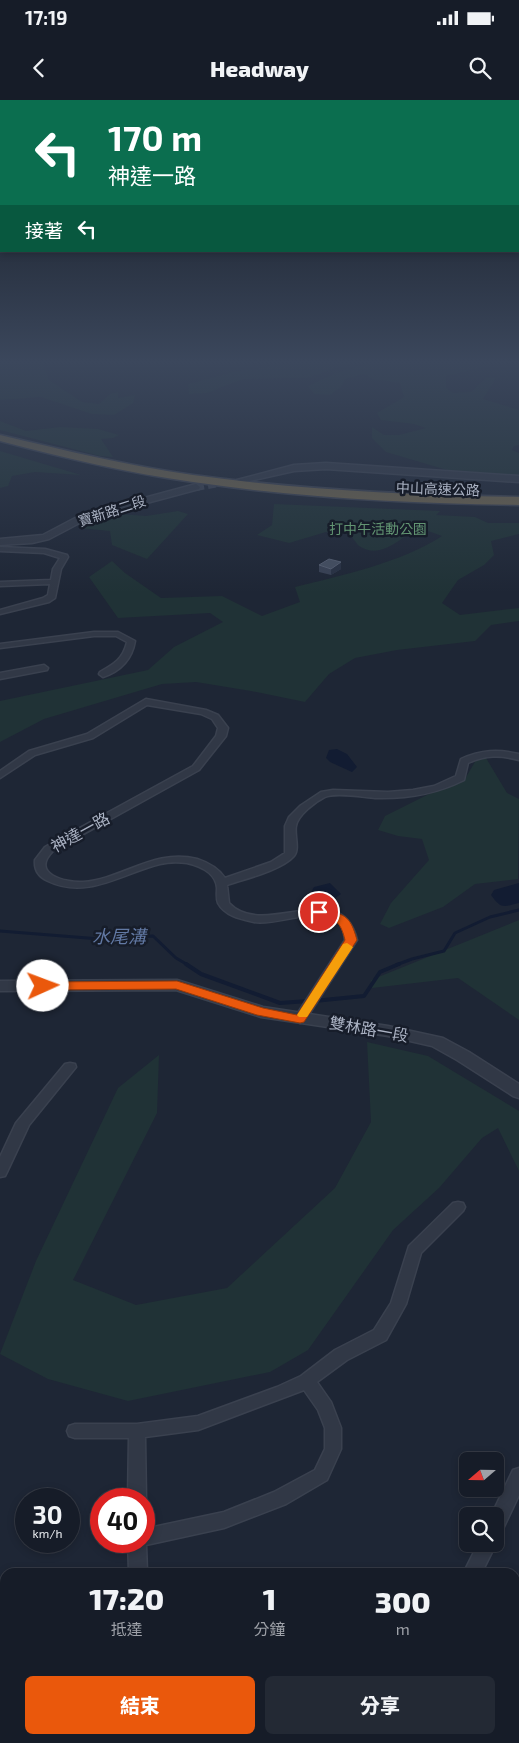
<!DOCTYPE html>
<html lang="zh-TW">
<meta charset="utf-8">
<style>
body{margin:0;font-family:"Exo 2","Noto Sans TC",sans-serif;background:#232934;color:#f1f3f6;height:100vh;display:flex;flex-direction:column;font-size:19px;white-space:nowrap}
*{box-sizing:border-box;margin:0}
p{font-size:16px;color:#9ea1a8}
.icon{flex:none;width:28px;height:28px;fill:none;stroke:currentColor;stroke-width:2;stroke-linecap:round;stroke-linejoin:round}
.map{position:relative;flex:1;overflow:hidden}
.details{position:absolute;left:0px;top:1468px;width:520px;height:176px;display:flex;flex-direction:column;background:#161c28;border-radius:15px 15px 0 0;box-shadow:0 2px 8px #0003,0 0 0 1px #353a45}
.details>*{flex:none}
.top-card{position:absolute;left:0px;top:0px;width:520px;height:152px;box-shadow:0 2px 8px #0003,0 0 0 1px #353a45;background:#0b6e4f;color:#fff;overflow:hidden}
.needle{width:32px;rotate:250deg}
.controls{position:absolute;left:459px;top:1352px;display:grid;gap:10px}
.controls a{display:grid;place-items:center;width:45px;height:45px;border-radius:8px;background:#161c28;box-shadow:0 2px 8px #0003,0 0 0 1px #353a45;font-size:25px}
.speed{position:absolute;left:15px;top:1388px;display:flex;gap:10px;font-size:25px;font-weight:700;text-align:center}
.speed>*{display:grid;place-content:center;width:65px;height:65px;border-radius:50%;background:#161c28;box-shadow:0 2px 8px #0003,0 0 0 1px #353a45;line-height:1}
.speed small{font-size:12px;font-weight:400}
.speed .limit{border:8px solid #d22;background:#fff;color:#111}
.pin{position:absolute;display:grid;place-items:center;width:42px;height:42px;color:#fff;margin:-21px;border:2px solid #fff;border-radius:50%;box-shadow:0 1px 5px #0007}
.me{position:absolute;width:55px;margin:-28px;rotate:88deg;stroke-linejoin:round;filter:drop-shadow(0 0 4px #0008)}
.turn{display:flex;align-items:center;gap:18px;height:105px;padding:0 25px;font-size:22px}
.turn .icon{width:65px;height:65px;stroke-width:2.5}
.turn b{display:block;font-size:35px;line-height:42px}
.then{display:flex;align-items:center;height:48px;padding:0 25px;background:#0003;gap:10px;font-size:19px}
.eta{display:flex;justify-content:space-evenly;align-items:center;height:85px;text-align:center}
.eta b{font-size:30px;font-weight:800;line-height:35px}
.action{display:flex;gap:10px;margin-top:auto;padding:10px 25px}
.action a{flex:1;height:58px;border-radius:8px;background:#ea580c;color:#fff;font-size:20px;font-weight:800;line-height:58px;text-align:center}
.action a+a{background:#232934;color:#f1f3f6}
.status{display:flex;justify-content:space-between;align-items:center;height:35px;padding:0 25px;background:#161c28;direction:ltr}
.status svg{height:14px;fill:currentColor}
header{display:flex;justify-content:space-between;align-items:center;height:65px;padding:0 25px;background:#161c28;font-size:22px;font-weight:800}
.map>svg:first-child{display:block}
.green{fill:#203236}
.water{fill:#121c32}
.lines{fill:none;stroke-linecap:round;stroke-linejoin:round}
.stream-far1{stroke:#121c32;stroke-width:3}
.stream{stroke:#121c32;stroke-width:4}
.tertiary-tunnel{stroke:#3a4251;stroke-width:8;stroke-dasharray:8 4;stroke-linecap:butt}
.minor-casing{stroke:#3a414f;stroke-width:3}
.tertiary-casing{stroke:#3a414f;stroke-width:3}
.motorway-casing{stroke:#3c4250;stroke-width:3}
.minor{fill:#313846;fill-rule:evenodd}
.tertiary{fill:#313846;fill-rule:evenodd}
.motorway{fill:#6c634e;fill-rule:evenodd}
.wall{fill:#384154}
.shaded-wall{fill:#283143}
.building{fill:#444e60;stroke:#545d70}
.route{fill:#ea580c;stroke:#983908}
.slow{fill:#f59e0b}
.labels{text-anchor:middle;stroke-width:5;stroke-linejoin:round;paint-order:stroke}
.far-street-label{font-size:14px;fill:#aab2c3;stroke:#171d2a}
.far-park-label{font-size:14px;fill:#629472;stroke:#171d2a}
.street-label{font-size:16px;fill:#aab2c3;stroke:#171d2a}
.water-label{font-size:18px;font-style:italic;fill:#6279a4;stroke:#171d2a}
</style>
<div class="status"><b>17:19</b><svg viewBox="0 0 49 12"><path d="M0 12V9h3v3zM5 12V6h3v6zM10 12V3h3v9zM15 12V0h3v12zM26 1h20v11H26zM47 4h2v5h-2z"/></svg></div>
<header><svg class="icon" aria-label="back" viewBox="0 0 24 24"><path d="M15 5l-7 7 7 7"/></svg>Headway<svg class="icon" aria-label="search" viewBox="0 0 24 24"><circle cx="10" cy="10" r="6"/><path d="M15 15l6 6"/></svg></header>
<div class="map">
<svg width="519" height="1643" viewBox="0 0 519 1643">
<rect width="100%" height="100%" fill="#1e2635"/>
<path class="green" d="M 0,263 L 43,263 L 49,280 L 82,302 L 99,304 L 110,294 L 118,292 L 118,298 L 135,295 L 133,303 L 114,315 L 92,314 L 41,297 L 0,300 Z
M 294,263 L 351,263 L 307,278 L 243,279 L 207,293 L 189,294 L 188,284 L 233,272 Z
M 371,263 L 473,263 L 493,265 L 446,276 L 446,288 L 453,293 L 471,292 L 486,278 L 496,278 L 483,299 L 519,310 L 519,345 L 514,346 L 512,350 L 519,353 L 519,377 L 466,375 L 447,370 L 386,352 L 372,338 L 372,327 L 384,335 L 399,335 L 426,328 L 414,324 L 381,320 L 377,313 L 404,297 L 400,283 L 372,279 L 364,274 L 345,279 L 341,287 L 330,295 L 314,294 L 308,286 L 336,273 Z
M 0,321 L 26,331 L 60,327 L 98,329 L 119,335 L 113,338 L 101,339 L 113,357 L 100,356 L 0,330 Z
M 0,351 L 81,375 L 35,372 L 12,376 L 8,386 L 0,388 Z
M 274,404 L 440,411 L 436,415 L 475,417 L 488,423 L 519,423 L 519,434 L 491,441 L 494,455 L 484,465 L 458,480 L 442,503 L 460,515 L 519,508 L 519,521 L 491,525 L 475,541 L 397,550 L 355,558 L 329,574 L 305,602 L 251,591 L 196,582 L 162,584 L 44,619 L 0,642 L 0,601 L 148,570 L 174,547 L 223,522 L 210,513 L 118,518 L 89,477 L 112,461 L 125,473 L 161,498 L 222,496 L 262,516 L 300,502 L 295,487 C 343,475 400,463 442,436 L 417,427 C 401,439 380,460 359,446 C 356,443 352,437 349,433 L 326,432 L 289,443 L 257,435 L 272,425 Z
M 178,411 L 188,414 L 147,459 L 112,445 L 110,431 L 79,428 L 119,414 L 146,416 Z
M 486,658 L 507,693 L 519,699 L 518,779 L 475,784 L 443,807 L 389,828 L 380,824 L 391,803 L 429,760 L 422,739 L 398,736 L 378,730 L 385,716 L 437,690 L 465,679 L 476,660 Z
M 519,820 L 519,920 L 458,878 L 372,888 L 371,880 Z
M 367,942 L 428,956 L 519,1011 L 519,1071 L 498,1028 L 482,1038 L 439,1088 L 393,1130 L 308,1250 L 270,1272 L 128,1301 L 48,1279 L 0,1254 L 36,1161 L 118,988 L 159,955 L 157,1013 L 73,1180 L 136,1205 L 227,1188 L 335,1088 L 371,1022 Z"/>
<path class="water" d="M 337,649 L 347,654 L 357,667 L 352,672 L 330,662 L 326,658 L 329,650 Z
M 330,783 L 341,794 L 334,799 L 326,796 L 313,797 L 311,792 L 314,787 Z
M 519,783 L 519,803 C 503,807 501,809 491,795 L 494,790 Z"/>
<g class="lines">
<path class="stream-far1" d="M 0,831 L 100,839 L 153,836 L 176,858 L 188,865
M 396,865 L 412,859 L 444,851 L 455,833 L 490,817 L 519,810"/>
<path class="stream" d="M 186,864 L 201,874 L 280,903 L 308,901
M 314,901 L 364,896 L 380,872 L 399,864"/>
<path class="tertiary-tunnel" d="M 196,387 L 231,381"/>
<g class="minor-casing">
<path id="minor" d="M 0,447 L 45,449 L 67,455 L 68,457 L 61,469 L 55,498 L 49,502 L 0,514 L 0,510 L 43,498 L 48,495 L 50,484 L 0,486 L 0,482 L 51,480 L 53,469 L 60,458 L 44,453 L 0,451 Z
M 94,532 L 118,532 L 135,541 C 132,559 121,571 103,577 L 99,574 L 100,572 C 114,564 123,559 127,542 L 116,536 L 94,536 L 0,548 L 0,544 Z
M 44,565 L 48,568 L 47,570 L 0,579 L 0,573 Z
M 146,599 L 206,610 L 218,615 L 228,628 L 226,636 L 199,670 L 53,751 C 30,774 65,783 83,782 C 123,779 155,748 197,759 C 209,763 218,768 225,778 L 271,762 L 285,753 L 285,726 L 289,717 L 300,706 L 321,692 L 333,690 L 388,692 L 413,690 L 434,686 L 456,676 L 461,659 C 481,650 498,649 519,654 L 519,660 C 500,655 486,655 468,663 L 464,680 C 436,694 407,699 375,698 C 362,697 336,692 325,697 C 315,702 298,715 296,726 C 294,734 300,749 294,756 C 282,770 245,779 227,785 L 229,803 C 265,841 341,774 357,840 L 304,922 L 300,923 L 294,919 L 345,840 C 344,833 343,824 336,820 C 317,806 277,826 254,822 C 241,819 225,816 218,803 C 216,798 217,793 217,788 C 216,773 200,766 187,763 C 178,762 169,762 160,764 C 123,773 87,800 48,781 C 39,777 34,770 35,760 L 45,747 L 193,666 L 216,636 L 218,628 L 212,619 L 201,614 L 147,605 L 93,638 L 35,655 L 0,678 L 0,671 L 29,651 L 87,634 Z
M 70,963 L 75,964 L 76,967 L 29,1025 L 7,1072 L 5,1076 L 0,1077 L 0,1057 L 16,1023 L 65,964 Z
M 458,1102 L 463,1103 L 465,1107 L 463,1111 L 421,1153 L 406,1204 L 386,1240 L 347,1260 L 317,1282 L 331,1302 L 341,1328 L 341,1349 L 327,1380 L 286,1404 L 224,1428 L 146,1445 L 147,1472 L 129,1472 L 128,1441 L 144,1441 L 144,1429 L 224,1412 L 274,1392 L 315,1370 L 325,1349 L 325,1328 L 318,1310 L 304,1290 L 198,1330 L 145,1337 L 146,1399 L 144,1403 L 144,1399 L 128,1399 L 129,1338 L 75,1338 L 69,1336 L 67,1331 L 69,1326 L 75,1324 L 137,1324 L 198,1316 L 277,1287 L 301,1276 L 335,1250 L 374,1230 L 391,1203 L 409,1146 L 453,1103 Z
M 519,1368 L 519,1395 L 501,1433 L 495,1435 L 495,1416 L 491,1416 L 513,1370 Z
M 495,1442 L 496,1444 L 482,1472 L 464,1472 L 478,1444 L 495,1444 Z
M 0,1484 L 5,1486 L 5,1504 L 0,1502 Z
M 5,1529 L 5,1559 L 0,1561 L 0,1531 Z
M 0,1569 L 5,1570 L 5,1590 L 0,1589 Z
M 519,1627 L 519,1643 L 506,1643 L 508,1639 L 515,1639 L 515,1629 Z
M 130,1639 L 150,1639 L 151,1643 L 131,1643 Z
M 334,1639 L 360,1639 L 362,1643 L 336,1643 Z
M 385,1639 L 405,1639 L 403,1643 L 383,1643 Z"/>
</g>
<g class="tertiary-casing">
<path id="tertiary" d="M 326,363 L 519,376 L 519,382 L 326,369 L 294,371 L 241,383 L 237,380 L 294,365 Z
M 196,384 L 200,387 L 199,389 L 87,419 L 49,439 L 32,443 L 0,445 L 0,439 L 43,435 L 81,415 Z
M 177,880 L 263,907 L 388,926 L 443,938 L 469,952 L 519,984 L 519,998 L 513,996 L 457,960 L 432,946 L 388,936 L 261,917 L 176,890 L 0,891 L 0,881 Z"/>
</g>
<g class="motorway-casing">
<path id="motorway" d="M 0,335 C 64,350 128,366 193,375 C 301,390 410,395 519,397 L 519,405 C 410,403 301,398 193,382 C 128,373 64,358 0,341 Z"/>
</g>
<use href="#minor" class="minor"/>
<use href="#tertiary" class="tertiary"/>
<use href="#motorway" class="motorway"/>
</g>
<path class="wall" d="M 341,462 L 341,469 L 331,475 L 319,472 L 319,465 Z"/>
<path class="shaded-wall" d="M 341,462 L 341,469 L 331,475 L 331,469 Z"/>
<path class="building" d="M 329,459 L 341,462 L 331,469 L 319,465 Z"/>
<linearGradient id="sky" x2="0" y2="1"><stop stop-color="#10151d"/><stop offset="0.53" stop-color="#3b475c"/><stop offset="1" stop-color="#3b475c" stop-opacity="0"/></linearGradient>
<rect width="519" height="493" fill="url(#sky)"/>
<path class="route" d="M 319,809 C 344,814 350,814 357,840 L 304,922 L 300,923 L 257,915 L 176,889 L 43,890 L 37,886 L 43,882 L 177,881 L 263,908 L 297,915 L 345,840 C 340,819 334,819 315,815 L 313,812 Z"/>
<path class="slow" d="M 347,843 L 353,847 L 307,917 L 299,917 L 297,915 L 299,912 L 343,844 Z"/>
<g class="labels">
<g class="far-street-label">
<text transform="translate(438 389) rotate(2)" y="5">中山高速公路</text>
<text transform="translate(112 411) rotate(-18)" y="5">寶新路二段</text>
</g>
<g class="far-park-label">
<text x="378" y="434">打中午活動公園</text>
</g>
<g class="street-label">
<text transform="translate(80 732) rotate(-29)" y="6">神達一路</text>
<text transform="translate(369 929) rotate(10)" y="6">雙林路一段</text>
</g>
<g class="water-label">
<text x="119" y="843">水尾溝</text>
</g>
</g>
</svg>
<div class="controls">
<a><svg class="needle" viewBox="-14 -14 28 28"><path d="M0-13l5 13h-10z" fill="#e53935"/><path d="M0 13l5-13h-10z" fill="#9ea1a8"/></svg></a>
<a><svg class="icon" aria-label="search" viewBox="0 0 24 24"><circle cx="10" cy="10" r="6"/><path d="M15 15l6 6"/></svg></a>
</div>
<div class="speed"><div>30<small>km/h</small></div><div class="limit">40</div></div>
<div class="pin" style="left:319px;top:812px;background:#d93025"><svg class="icon" aria-label="arrive" viewBox="0 0 24 24"><path d="M6 21V4h12l-3 4 3 4H6"/></svg></div>
<svg class="me" style="left:43px;top:886px" viewBox="-20 -20 40 40"><circle r="19" fill="#fff"/><path d="M0-13L10 11 0 6-10 11z" fill="#ea580c"/></svg>
<div class="top-card">
<div class="turn"><svg class="icon" aria-label="left" viewBox="0 0 24 24"><path d="M17 20v-9H6M10 6l-5 5 5 5"/></svg><div><b>170 m</b>神達一路</div></div>
<div class="then">接著<svg class="icon" aria-label="left" viewBox="0 0 24 24"><path d="M17 20v-9H6M10 6l-5 5 5 5"/></svg></div>
</div>
<section class="details">
<div class="eta">
<div><b>17:20</b><p>抵達</p></div>
<div><b>1</b><p>分鐘</p></div>
<div><b>300</b><p>m</p></div>
</div>
<div class="action"><a>結束</a><a>分享</a></div>
</section>
</div>
